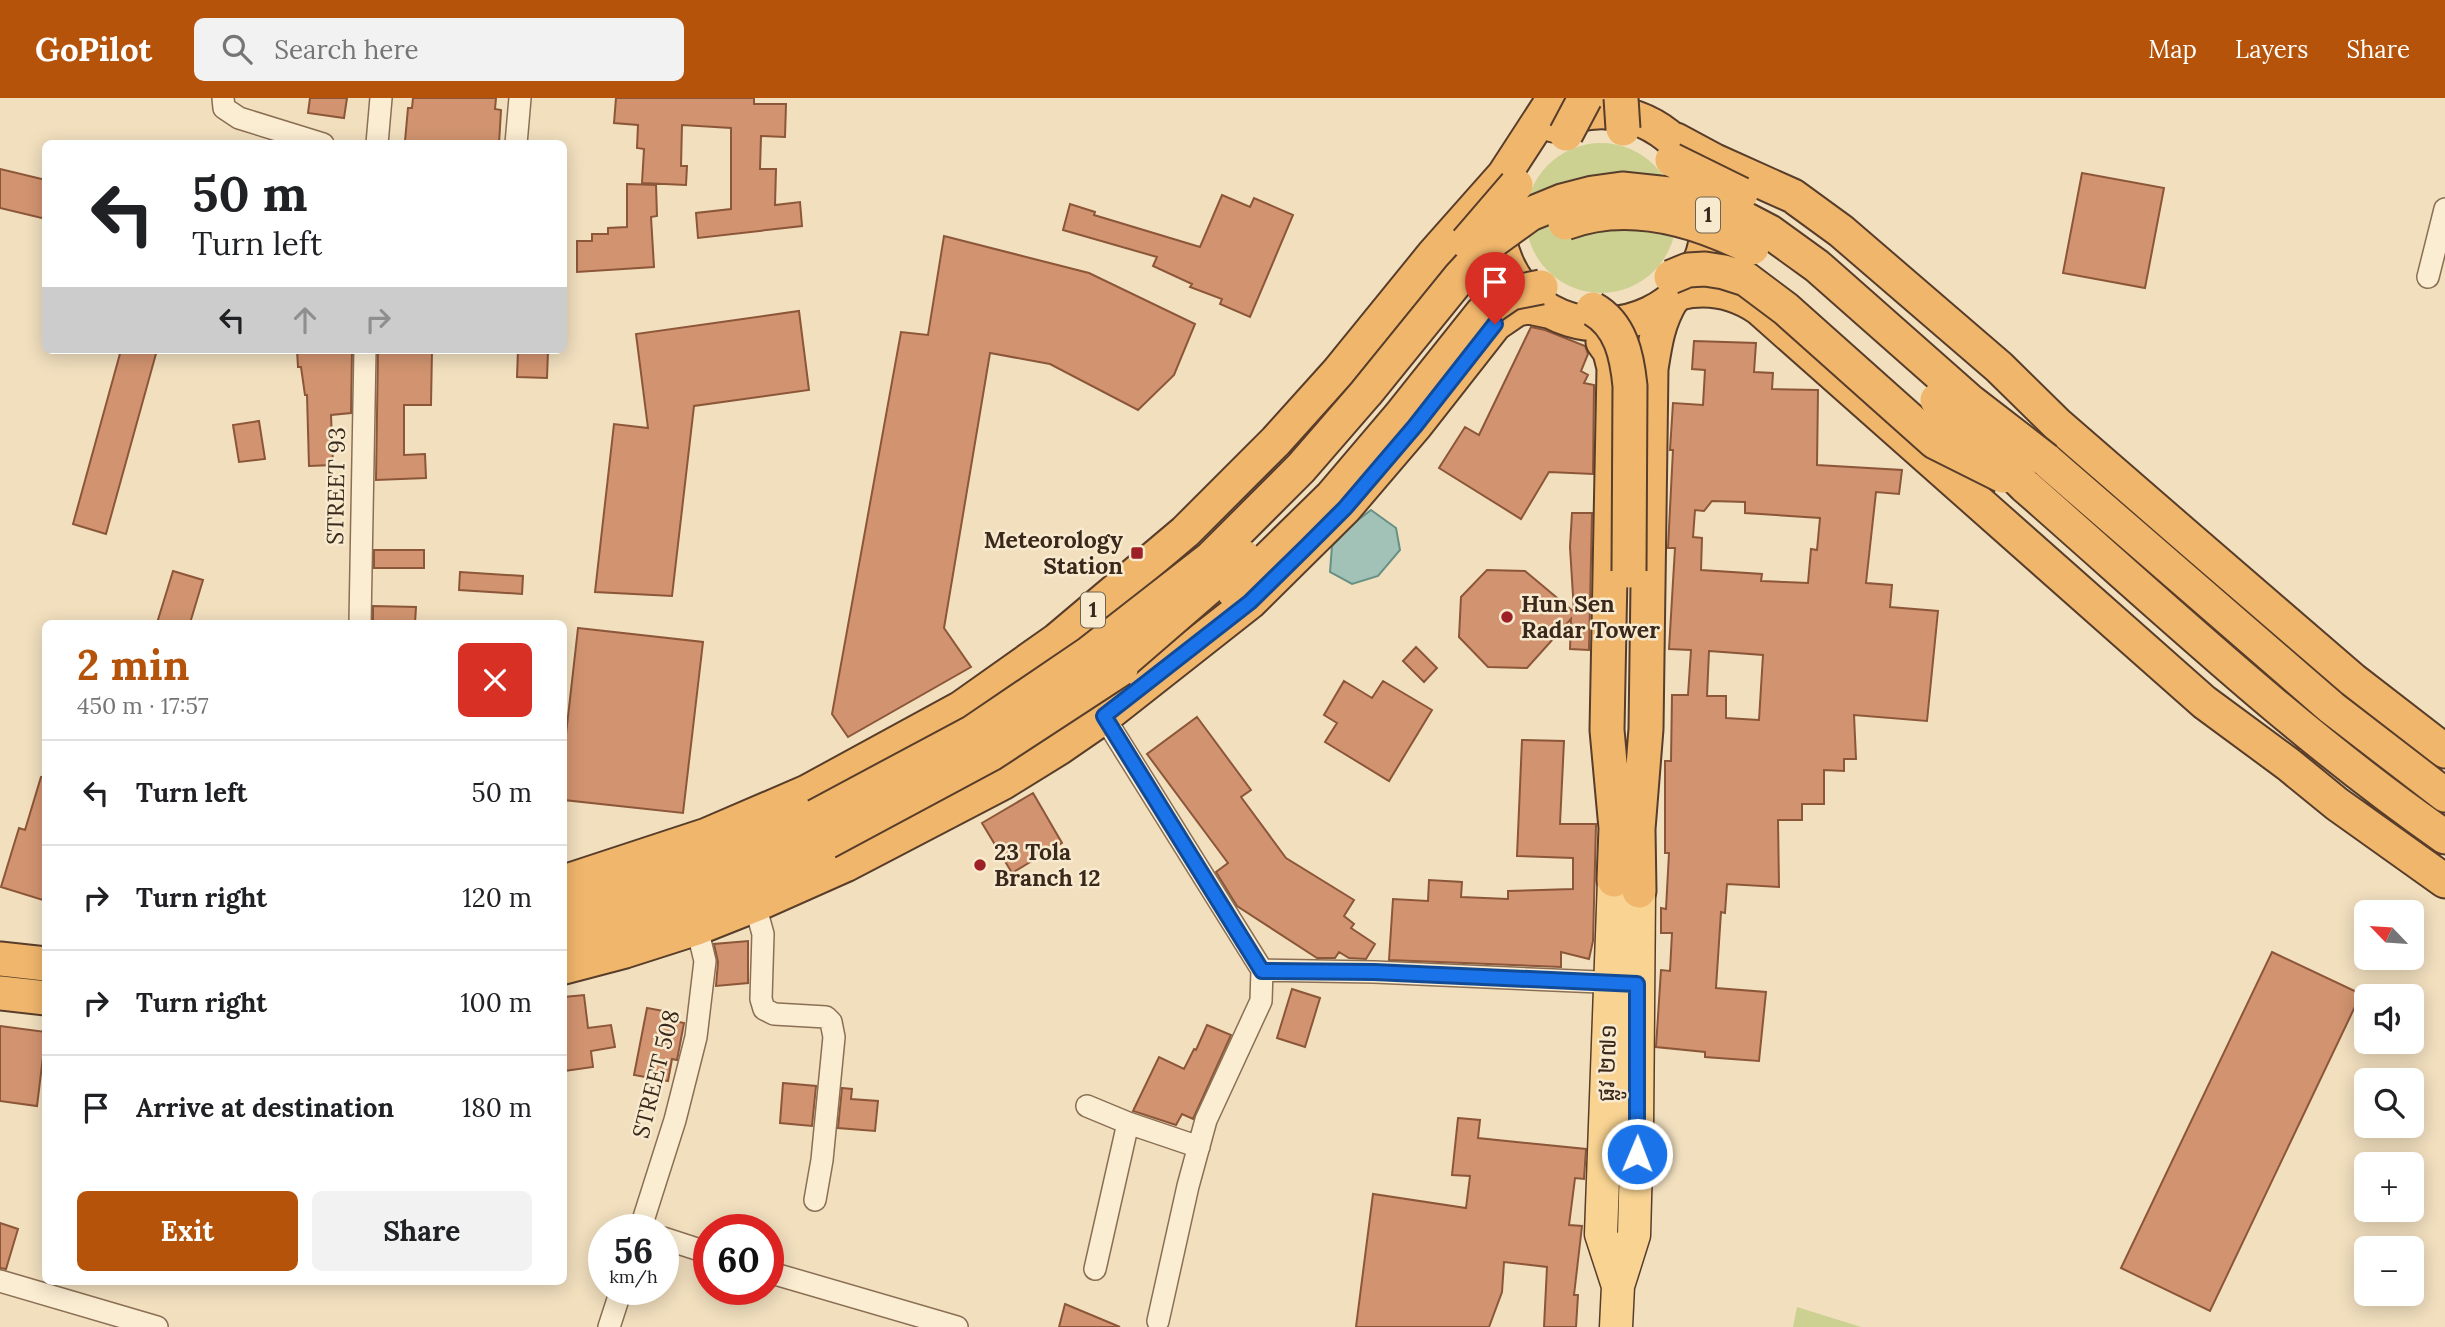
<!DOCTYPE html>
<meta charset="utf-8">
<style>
body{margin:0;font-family:Lora,"Noto Sans Khmer",serif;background:#f2f2f2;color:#202124;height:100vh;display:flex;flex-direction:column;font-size:26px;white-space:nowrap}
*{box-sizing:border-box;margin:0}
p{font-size:23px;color:#757577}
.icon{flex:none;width:38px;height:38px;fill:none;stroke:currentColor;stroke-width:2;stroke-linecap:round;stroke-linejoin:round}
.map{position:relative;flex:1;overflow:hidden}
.drawer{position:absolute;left:42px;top:522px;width:525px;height:665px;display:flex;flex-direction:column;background:#fff;border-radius:10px;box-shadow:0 4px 18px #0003}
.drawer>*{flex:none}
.hud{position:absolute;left:42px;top:42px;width:525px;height:214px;border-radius:10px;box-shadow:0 4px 18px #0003;background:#fff;color:#202124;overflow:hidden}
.needle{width:46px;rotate:295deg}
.fabs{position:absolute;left:2354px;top:802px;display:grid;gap:14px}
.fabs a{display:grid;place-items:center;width:70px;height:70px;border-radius:10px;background:#fff;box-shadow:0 4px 18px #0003;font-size:35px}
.speed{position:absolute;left:588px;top:1116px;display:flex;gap:14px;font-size:35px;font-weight:700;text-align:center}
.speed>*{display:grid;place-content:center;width:91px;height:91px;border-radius:50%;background:#fff;box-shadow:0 4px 18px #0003;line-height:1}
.speed small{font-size:18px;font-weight:400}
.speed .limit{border:10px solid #d22;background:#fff;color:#111}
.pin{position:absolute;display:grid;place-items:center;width:60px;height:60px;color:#fff;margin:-72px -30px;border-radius:50% 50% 50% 0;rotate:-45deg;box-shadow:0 0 7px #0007}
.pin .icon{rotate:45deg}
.me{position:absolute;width:77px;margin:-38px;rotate:1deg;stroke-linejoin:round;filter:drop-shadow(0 0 5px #0008)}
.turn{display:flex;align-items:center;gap:24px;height:147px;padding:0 35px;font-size:32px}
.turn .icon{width:91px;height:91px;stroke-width:2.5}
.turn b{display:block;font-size:49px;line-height:60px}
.lanes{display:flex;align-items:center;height:66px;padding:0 35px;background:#0003;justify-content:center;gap:35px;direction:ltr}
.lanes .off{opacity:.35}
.round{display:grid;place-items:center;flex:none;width:74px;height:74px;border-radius:10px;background:#f2f2f2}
.head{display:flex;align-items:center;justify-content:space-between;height:119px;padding:0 35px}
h1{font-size:42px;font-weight:800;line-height:52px;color:#b45309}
.primary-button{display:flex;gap:14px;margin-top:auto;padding:14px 35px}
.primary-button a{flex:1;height:80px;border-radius:10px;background:#b45309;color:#fff;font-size:28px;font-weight:800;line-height:80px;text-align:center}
.primary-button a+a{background:#f2f2f2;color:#202124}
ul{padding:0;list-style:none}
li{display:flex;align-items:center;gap:21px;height:105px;padding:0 35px;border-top:2px solid #e0e0e0}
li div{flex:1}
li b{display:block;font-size:26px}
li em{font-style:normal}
header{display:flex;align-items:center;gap:42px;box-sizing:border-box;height:98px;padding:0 35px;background:#b45309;color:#fff}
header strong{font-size:33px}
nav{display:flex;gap:38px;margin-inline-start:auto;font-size:24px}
.search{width:490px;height:63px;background:#f2f2f2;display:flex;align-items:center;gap:18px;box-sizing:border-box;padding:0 24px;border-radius:10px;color:#757577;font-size:26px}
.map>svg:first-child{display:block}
.green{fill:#ccd091}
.water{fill:#a2c2b7;stroke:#689185;stroke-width:2}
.building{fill:#d29470;stroke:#8c5639;stroke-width:2;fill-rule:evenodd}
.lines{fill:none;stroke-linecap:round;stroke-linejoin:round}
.minor-casing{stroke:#8b6f55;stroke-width:24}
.primary-casing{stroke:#583d2a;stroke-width:35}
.trunk-casing{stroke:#583d2a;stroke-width:37}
.minor{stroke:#fbedd1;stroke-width:21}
.primary{stroke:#f8d392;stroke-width:32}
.trunk{stroke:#f0b66c;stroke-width:33}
.trunk-bridge-casing{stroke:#583d2a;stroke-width:37;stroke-linecap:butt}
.trunk-bridge{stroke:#f0b66c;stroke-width:33}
.route-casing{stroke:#114b97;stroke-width:18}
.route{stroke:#1a73e8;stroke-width:12}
.poi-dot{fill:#9e2027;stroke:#f8eace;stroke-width:2.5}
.labels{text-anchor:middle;stroke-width:5;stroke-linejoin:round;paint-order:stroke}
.shield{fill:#f8eace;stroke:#726251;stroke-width:2}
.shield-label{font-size:21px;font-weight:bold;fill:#39281b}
.street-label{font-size:23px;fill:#39281b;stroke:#f8eace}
.poi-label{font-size:23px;font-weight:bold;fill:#39281b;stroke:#f8eace;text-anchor:start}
</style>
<header>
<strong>GoPilot</strong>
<div class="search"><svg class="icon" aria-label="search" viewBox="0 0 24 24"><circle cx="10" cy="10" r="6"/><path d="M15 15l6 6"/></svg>Search here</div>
<nav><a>Map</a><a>Layers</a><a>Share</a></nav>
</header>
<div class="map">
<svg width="2445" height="1229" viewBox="0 0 2445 1229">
<rect width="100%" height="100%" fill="#f1dfbe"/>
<path class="green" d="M1526 120a75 75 0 1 1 150 0a75 75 0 1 1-150 0Z
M 1797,1209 L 1861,1229 L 1793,1229 Z"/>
<path class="water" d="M 1371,412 L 1396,430 L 1400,452 L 1378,478 L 1352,486 L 1330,474 L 1332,448 L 1354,425 Z"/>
<path class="building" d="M 310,0 L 347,0 L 344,20 L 308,15 Z
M 413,0 L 496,0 L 495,11 L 501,12 L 499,46 L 405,43 L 408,10 L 412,10 Z
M 616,0 L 754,0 L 754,6 L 786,6 L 785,39 L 761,38 L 760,71 L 776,71 L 775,107 L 800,104 L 802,128 L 698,140 L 696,115 L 731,111 L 731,30 L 682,27 L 681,68 L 687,68 L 686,87 L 642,85 L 644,51 L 637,50 L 638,27 L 614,25 Z
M 0,71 L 46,82 L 46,121 L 0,110 Z
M 2082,75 L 2164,90 L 2145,190 L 2063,175 Z
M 627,86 L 656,87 L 657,118 L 651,119 L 654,169 L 577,174 L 577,143 L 592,143 L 592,136 L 608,136 L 608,130 L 627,129 Z
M 1222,97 L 1250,109 L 1254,100 L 1293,117 L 1250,219 L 1220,206 L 1222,201 L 1190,189 L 1192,186 L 1153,168 L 1157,159 L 1063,132 L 1070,106 L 1095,114 L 1094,117 L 1200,149 Z
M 944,138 L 1089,175 L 1195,226 L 1174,277 L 1138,312 L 1050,266 L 990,255 L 944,530 L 971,569 L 848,639 L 832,616 L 901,234 L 928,237 Z
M 799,213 L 809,292 L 694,308 L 672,498 L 595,494 L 614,326 L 648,330 L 636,236 Z
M 1531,229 L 1545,232 L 1585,248 L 1588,256 L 1581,273 L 1588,277 L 1584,285 L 1594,287 L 1593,376 L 1549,374 L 1521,421 L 1439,370 L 1465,329 L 1479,337 Z
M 1694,243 L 1756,245 L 1754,274 L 1773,275 L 1772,291 L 1818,292 L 1817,367 L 1902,372 L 1899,396 L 1876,394 L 1866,485 L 1892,487 L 1890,509 L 1938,513 L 1927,623 L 1854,617 L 1856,661 L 1844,661 L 1844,673 L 1824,672 L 1824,706 L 1802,706 L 1802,722 L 1778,722 L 1779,789 L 1727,786 L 1725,815 L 1721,814 L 1716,890 L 1766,894 L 1759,963 L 1705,959 L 1705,954 L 1656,949 L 1661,872 L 1670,873 L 1672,835 L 1661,835 L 1661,810 L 1666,811 L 1669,755 L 1665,755 L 1665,663 L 1671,663 L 1672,597 L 1688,597 L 1691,552 L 1669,551 L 1675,450 L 1668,450 L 1673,352 L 1670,352 L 1673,305 L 1703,307 L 1705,272 L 1692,271 ZM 1712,403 L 1745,404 L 1745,415 L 1820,420 L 1817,452 L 1811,451 L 1808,485 L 1761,483 L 1762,476 L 1701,472 L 1702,440 L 1693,439 L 1695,412 L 1704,413 ZM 1709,553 L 1763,557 L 1759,622 L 1726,620 L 1726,598 L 1707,598 Z
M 121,252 L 157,252 L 106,436 L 73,426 Z
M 297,252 L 352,252 L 351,315 L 331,317 L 333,367 L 309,368 L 307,297 L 305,297 L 301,269 L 298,269 Z
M 378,252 L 432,252 L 431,307 L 404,307 L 404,357 L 425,356 L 426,380 L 376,382 Z
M 518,252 L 548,253 L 547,280 L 517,279 Z
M 259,323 L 265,361 L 239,364 L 233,327 Z
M 1572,415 L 1592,415 L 1589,552 L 1570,551 L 1571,521 L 1527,570 L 1488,569 L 1459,539 L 1461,499 L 1487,472 L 1525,473 L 1574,514 L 1570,449 Z
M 374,452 L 424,452 L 424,470 L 374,470 Z
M 173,473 L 203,482 L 190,525 L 157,525 Z
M 460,474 L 523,478 L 522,496 L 459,492 Z
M 373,508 L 416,509 L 415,525 L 373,525 Z
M 578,530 L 703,544 L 683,715 L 564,702 L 564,654 Z
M 1416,549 L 1437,570 L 1424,584 L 1403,563 Z
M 1344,583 L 1372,600 L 1383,583 L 1432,612 L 1389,683 L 1325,644 L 1337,625 L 1324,617 Z
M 1197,619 L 1251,692 L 1241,699 L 1286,760 L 1354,802 L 1344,818 L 1354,826 L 1351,830 L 1375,846 L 1366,861 L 1349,860 L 1339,854 L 1335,860 L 1317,860 L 1237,808 L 1216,774 L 1228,765 L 1147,656 Z
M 1522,642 L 1564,643 L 1560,726 L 1596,726 L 1593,843 L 1589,861 L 1561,854 L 1561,869 L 1389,862 L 1393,801 L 1428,803 L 1429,782 L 1462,784 L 1461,799 L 1508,801 L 1508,793 L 1573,791 L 1573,760 L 1517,758 Z
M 41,679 L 46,680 L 46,803 L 1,789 L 19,730 L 25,732 Z
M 1033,695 L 1062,745 L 1012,775 L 982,725 Z
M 748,843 L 748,885 L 716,888 L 718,864 L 714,846 Z
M 2272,854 L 2361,896 L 2210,1213 L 2121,1170 Z
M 1292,891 L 1320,900 L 1305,949 L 1277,940 Z
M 584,897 L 588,930 L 611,927 L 615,949 L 591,953 L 593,969 L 564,973 L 564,899 Z
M 647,910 L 675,915 L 674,923 L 684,925 L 677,962 L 672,961 L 668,983 L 634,977 Z
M 1207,927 L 1231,937 L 1193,1021 L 1182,1016 L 1176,1027 L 1133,1013 L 1159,959 L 1184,971 L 1194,951 L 1196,952 Z
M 0,928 L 46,934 L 37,1008 L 0,1003 Z
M 783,985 L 816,988 L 812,1028 L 780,1025 Z
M 842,990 L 852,991 L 851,1001 L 878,1003 L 875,1033 L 838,1030 Z
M 1458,1020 L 1480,1022 L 1478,1040 L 1586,1051 L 1584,1081 L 1575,1080 L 1569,1127 L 1582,1128 L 1574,1197 L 1578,1197 L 1576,1229 L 1544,1229 L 1547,1169 L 1504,1164 L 1502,1194 L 1489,1229 L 1356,1229 L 1373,1096 L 1466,1110 L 1470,1078 L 1452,1077 Z
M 0,1125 L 18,1131 L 6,1171 L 0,1170 Z
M 1065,1206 L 1120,1229 L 1059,1229 Z"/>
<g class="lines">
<g class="minor-casing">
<path id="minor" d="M 223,0 L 224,10 L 239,20 L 323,46
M 377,46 L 381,0
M 516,46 L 520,0
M 2428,179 L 2445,111
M 360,525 L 365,252
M 1104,619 L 1262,872 L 1374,874 L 1622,885
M 755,807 L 763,836 L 761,901 L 764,911 L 774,916 L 826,919 L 831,924 L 834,939 L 822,1062 L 815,1102
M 1087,1008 L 1128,1025 L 1199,1049
M 640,1132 L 675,1022 L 696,939 L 705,863 L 697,830
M 663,1140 L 709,1155
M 1095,1171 L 1128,1025
M 768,1174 L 957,1229
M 0,1183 L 157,1229
M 1158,1223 L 1188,1088 L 1206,1022 L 1261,903 L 1262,872
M 609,1229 L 621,1192"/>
</g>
<g class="primary-casing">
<path id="primary" d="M 1614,782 L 1601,1136 L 1618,1188
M 1616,1229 L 1618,1188 L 1634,1137 L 1637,1030 L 1639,793"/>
</g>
<g class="trunk-casing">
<path id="trunk" d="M 1553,27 C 1601,0 1655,17 1688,58
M 1676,42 L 1715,63 L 1793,98 L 1841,133 L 1999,269 L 2057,326 L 2193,444 L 2353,582 L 2445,653
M 1496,113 C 1501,277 1725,253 1707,104
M 1679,195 C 1708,188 1734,193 1759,210 L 2204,604 L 2288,666 L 2337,706 L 2445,783
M 1603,244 L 1610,254 L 1614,270 L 1607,632 L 1616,730 L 1614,782
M 2046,362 L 2332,610 L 2445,697
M 2025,388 C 2162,508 2295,634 2445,739
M 564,784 L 707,737 L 807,694 L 961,610 L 1057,542 L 1185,434 L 1276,343 L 1339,273 L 1434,156 L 1504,77 L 1554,0
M 1639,793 L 1638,731 L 1646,631 L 1651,271 C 1655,245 1658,224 1672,201
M 564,810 L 683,774 L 816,718
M 564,840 L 693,800 L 827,744
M 0,861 L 46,866
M 564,869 L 625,853 L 697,830 L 755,807 L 845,767 L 1004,684 L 1059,650 L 1104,619 L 1250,504 L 1345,410 L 1415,328 L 1495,226 L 1517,211 L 1529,209 L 1548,213
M 0,895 L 46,900"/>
</g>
<use href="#minor" class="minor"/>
<use href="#primary" class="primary"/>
<use href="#trunk" class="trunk"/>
<g class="trunk-bridge-casing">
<path id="trunk-bridge" d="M 1621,0 L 1623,31
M 1566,36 L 1585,0
M 1672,62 L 1741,96
M 1565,125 C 1628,101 1695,121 1752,150
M 1467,144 L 1516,87
M 1671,179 L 1688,172 L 1705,171 L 1724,174 L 1746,181 L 1786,211 L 1935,344 L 2003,378
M 1593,211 C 1621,227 1627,258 1630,288 L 1629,473
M 1937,302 L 2025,388
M 1234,494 L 1332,398 L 1400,318 L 1482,215 L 1511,195 L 1541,189
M 1103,581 L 1244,459
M 816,718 L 973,634 L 1088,556 L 1211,460 L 1301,370 L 1366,295 L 1460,179 L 1494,142 L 1530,116 L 1562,103 L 1593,95 L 1622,91 L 1688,98 L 1728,112 L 1770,134 L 1817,168 L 1971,304 L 2046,362
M 827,744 L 991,656 L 1121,571"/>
</g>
<use href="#trunk-bridge" class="trunk-bridge"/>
</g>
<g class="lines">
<g class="route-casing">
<path id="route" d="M 1495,226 L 1415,328 L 1345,410 L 1307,448 L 1250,504 L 1104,618 L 1262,873 L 1374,874 L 1637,886 L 1637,1056"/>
</g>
<use href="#route" class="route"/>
</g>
<g class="poi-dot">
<rect x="1130" y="448" width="14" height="14" rx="3.5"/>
<circle cx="1507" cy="519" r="7"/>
<circle cx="980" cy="767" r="7"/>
</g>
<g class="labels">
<g class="shield">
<rect x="1696" y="99.5" width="24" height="35" rx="5"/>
<rect x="1081" y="494.5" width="24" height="35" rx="5"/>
</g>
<g class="shield-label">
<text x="1708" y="124">1</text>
<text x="1093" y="519">1</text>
</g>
<g class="street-label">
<text transform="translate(336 388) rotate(-89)" y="8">STREET 93</text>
<text transform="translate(1607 965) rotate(-88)" y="8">ផ្លូវ ២៧១</text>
<text transform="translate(656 976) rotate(-76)" y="8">STREET 508</text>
</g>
<g class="poi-label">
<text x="1123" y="450" text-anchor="end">Meteorology<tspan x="1123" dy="26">Station</tspan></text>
<text x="1521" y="514">Hun Sen<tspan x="1521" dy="26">Radar Tower</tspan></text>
<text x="994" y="762">23 Tola<tspan x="994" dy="26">Branch 12</tspan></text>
</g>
</g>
</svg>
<div class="fabs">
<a><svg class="needle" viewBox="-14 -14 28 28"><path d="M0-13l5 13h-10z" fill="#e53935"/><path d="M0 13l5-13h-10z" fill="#757577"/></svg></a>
<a><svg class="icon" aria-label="sound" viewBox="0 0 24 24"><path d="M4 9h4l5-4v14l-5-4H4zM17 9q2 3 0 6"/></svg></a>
<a><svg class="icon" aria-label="search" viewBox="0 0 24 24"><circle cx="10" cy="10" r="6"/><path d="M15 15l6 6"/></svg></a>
<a>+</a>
<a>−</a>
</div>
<div class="speed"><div>56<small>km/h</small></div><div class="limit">60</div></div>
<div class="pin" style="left:1495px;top:226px;background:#d93025"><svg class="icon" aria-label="arrive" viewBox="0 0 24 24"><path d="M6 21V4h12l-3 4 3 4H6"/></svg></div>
<svg class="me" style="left:1637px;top:1056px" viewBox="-20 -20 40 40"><circle r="17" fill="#1a73e8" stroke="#fff" stroke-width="3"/><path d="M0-11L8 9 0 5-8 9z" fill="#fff"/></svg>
<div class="hud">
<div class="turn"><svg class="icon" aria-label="left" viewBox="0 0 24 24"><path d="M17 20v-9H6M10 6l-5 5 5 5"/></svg><div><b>50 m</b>Turn left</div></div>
<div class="lanes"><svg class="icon" aria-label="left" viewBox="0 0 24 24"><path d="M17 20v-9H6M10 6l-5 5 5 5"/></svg><svg class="icon off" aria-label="ahead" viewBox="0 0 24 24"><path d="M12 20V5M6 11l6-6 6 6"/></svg><svg class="icon off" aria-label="right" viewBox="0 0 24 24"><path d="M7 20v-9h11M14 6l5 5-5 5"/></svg></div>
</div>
<section class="drawer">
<div class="head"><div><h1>2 min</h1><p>450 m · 17:57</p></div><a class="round" style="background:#d93025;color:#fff"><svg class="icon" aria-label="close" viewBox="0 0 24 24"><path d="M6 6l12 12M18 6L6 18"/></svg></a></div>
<ul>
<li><svg class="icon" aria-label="left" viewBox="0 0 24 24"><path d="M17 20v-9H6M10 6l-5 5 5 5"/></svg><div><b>Turn left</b></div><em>50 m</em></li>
<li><svg class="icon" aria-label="right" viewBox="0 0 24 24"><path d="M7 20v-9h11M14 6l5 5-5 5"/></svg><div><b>Turn right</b></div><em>120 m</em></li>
<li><svg class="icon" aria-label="right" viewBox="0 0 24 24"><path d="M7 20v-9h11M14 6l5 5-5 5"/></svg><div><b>Turn right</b></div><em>100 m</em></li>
<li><svg class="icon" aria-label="arrive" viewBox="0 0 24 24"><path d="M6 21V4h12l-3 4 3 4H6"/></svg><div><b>Arrive at destination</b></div><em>180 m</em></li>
</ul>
<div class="primary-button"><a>Exit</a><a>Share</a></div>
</section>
</div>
